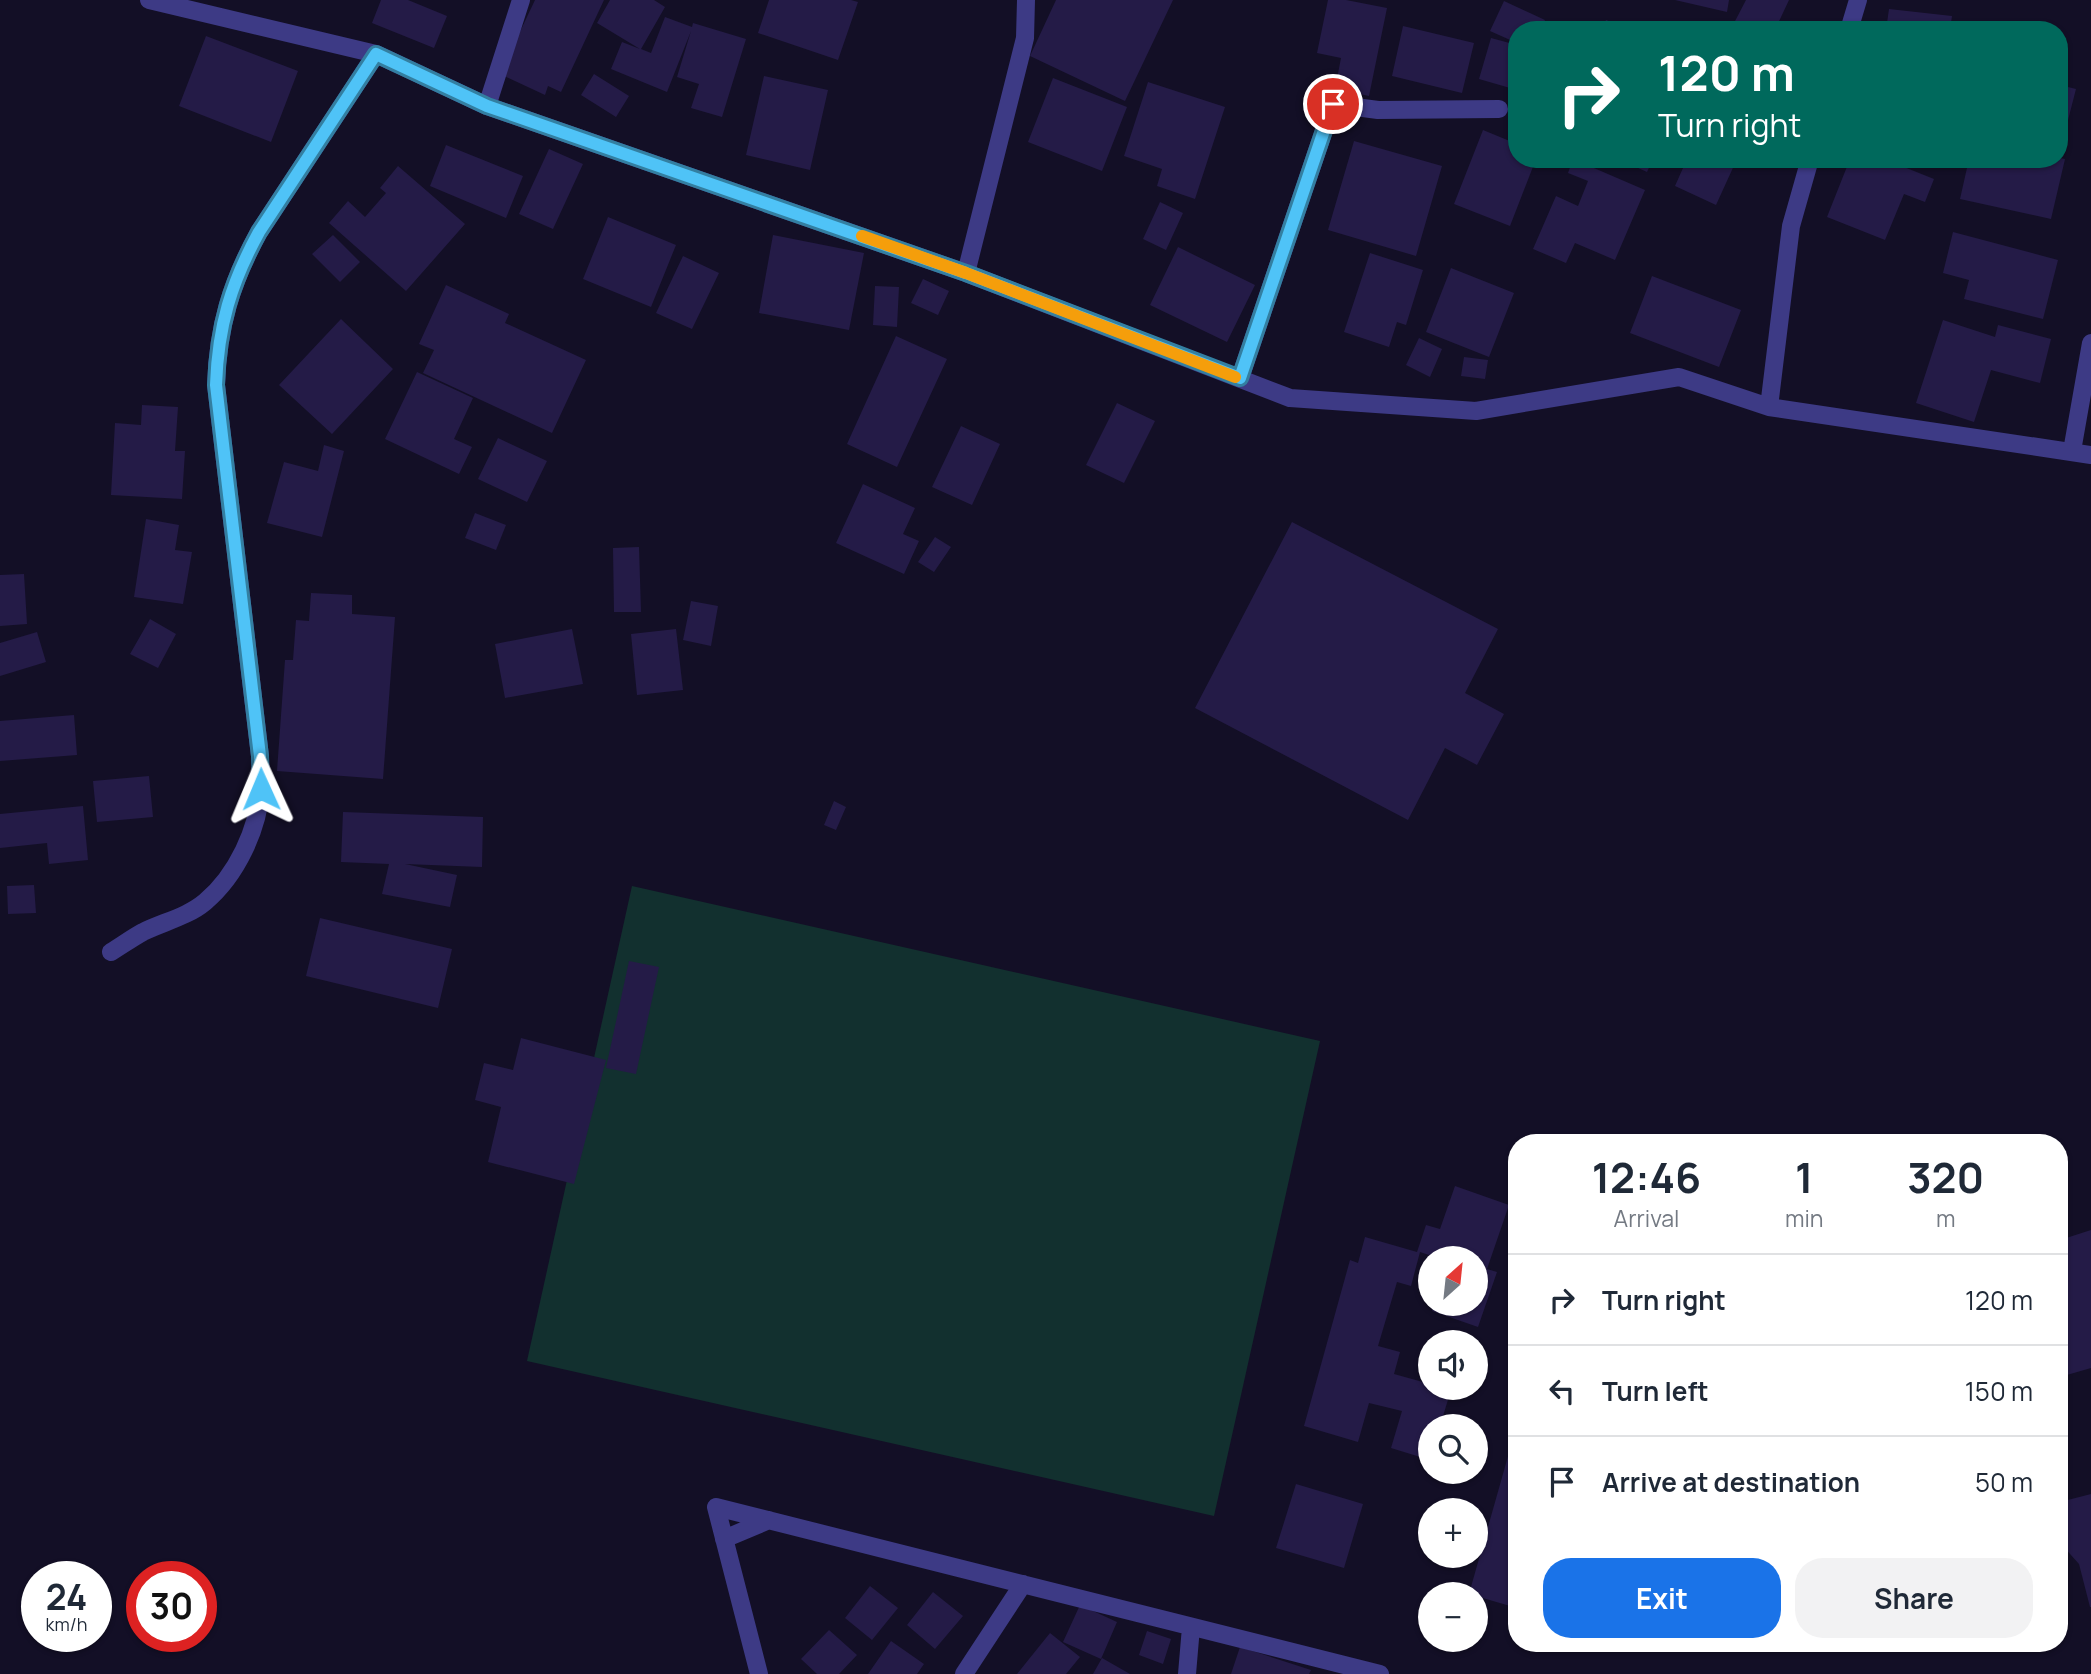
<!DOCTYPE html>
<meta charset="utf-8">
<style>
body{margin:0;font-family:Manrope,sans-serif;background:#f2f2f3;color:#1f2937;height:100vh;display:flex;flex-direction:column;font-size:26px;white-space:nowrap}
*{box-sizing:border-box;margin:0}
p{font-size:23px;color:#747a83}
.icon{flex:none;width:38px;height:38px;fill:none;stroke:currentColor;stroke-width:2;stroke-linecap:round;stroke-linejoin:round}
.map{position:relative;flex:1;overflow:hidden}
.sheet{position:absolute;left:1508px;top:1134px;width:560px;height:518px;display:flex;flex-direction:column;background:#fff;border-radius:28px;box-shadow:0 2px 5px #0004}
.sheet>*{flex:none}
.top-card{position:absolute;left:1508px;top:21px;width:560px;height:147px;border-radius:28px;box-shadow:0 2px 5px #0004;background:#00695c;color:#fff;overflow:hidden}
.needle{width:46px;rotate:27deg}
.buttons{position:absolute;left:1418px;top:1246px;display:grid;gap:14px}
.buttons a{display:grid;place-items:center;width:70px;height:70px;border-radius:50%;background:#fff;box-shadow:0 2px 5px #0004;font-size:35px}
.speed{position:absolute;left:21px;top:1561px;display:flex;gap:14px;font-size:35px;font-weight:700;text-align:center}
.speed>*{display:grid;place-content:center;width:91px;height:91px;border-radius:50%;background:#fff;box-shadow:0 2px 5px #0004;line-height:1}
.speed small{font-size:18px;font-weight:400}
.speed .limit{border:10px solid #d22;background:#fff;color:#111}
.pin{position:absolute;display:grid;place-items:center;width:60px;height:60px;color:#fff;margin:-30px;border:4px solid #fff;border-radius:50%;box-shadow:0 2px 7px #0007}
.me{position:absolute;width:77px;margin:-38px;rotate:359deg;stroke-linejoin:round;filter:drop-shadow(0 0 5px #0008)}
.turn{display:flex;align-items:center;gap:24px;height:147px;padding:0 35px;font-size:32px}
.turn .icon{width:91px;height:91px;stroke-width:2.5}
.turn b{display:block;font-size:49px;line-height:60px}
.eta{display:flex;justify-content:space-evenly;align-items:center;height:119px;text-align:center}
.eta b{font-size:42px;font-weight:700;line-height:49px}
.primary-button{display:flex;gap:14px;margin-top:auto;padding:14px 35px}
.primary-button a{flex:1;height:80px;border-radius:28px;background:#1a73e8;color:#fff;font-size:28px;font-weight:700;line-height:80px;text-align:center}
.primary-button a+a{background:#f2f2f3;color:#1f2937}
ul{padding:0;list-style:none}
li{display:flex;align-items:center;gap:21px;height:91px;padding:0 35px;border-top:2px solid #e0e1e3}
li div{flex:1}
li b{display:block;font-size:26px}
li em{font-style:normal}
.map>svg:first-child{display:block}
.green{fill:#12302f}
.building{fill:#241b47}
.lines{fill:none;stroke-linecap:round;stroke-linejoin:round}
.street{stroke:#3d3a85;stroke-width:18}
.route-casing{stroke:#337fa1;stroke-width:18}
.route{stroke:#4fc3f7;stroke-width:12}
.slow{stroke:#f59e0b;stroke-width:12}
</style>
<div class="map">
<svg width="2091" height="1674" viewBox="0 0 2091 1674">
<rect width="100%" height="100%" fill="#130f26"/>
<path class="green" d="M 632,886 L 1320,1041 L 1214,1516 L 527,1361 Z"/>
<path class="building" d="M 381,0 L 408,0 L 447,16 L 434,48 L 372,23 Z
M 535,0 L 604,0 L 561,92 L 548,86 L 545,95 L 500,74 Z
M 610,0 L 654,0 L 665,7 L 641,49 L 651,53 L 665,17 L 692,27 L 693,23 L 746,39 L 722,117 L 691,108 L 699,84 L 677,77 L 691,31 L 667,92 L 611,69 L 622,42 L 640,49 L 597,23 Z
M 769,0 L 851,0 L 858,2 L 838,60 L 758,33 Z
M 1056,0 L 1173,0 L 1125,101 L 1030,56 Z
M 1328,0 L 1346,0 L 1387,8 L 1369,96 L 1335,89 L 1341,58 L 1317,53 Z
M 1675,0 L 1729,0 L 1727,12 Z
M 1746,0 L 1789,0 L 1775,30 L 1743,30 L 1733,25 Z
M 1504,1 L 1545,20 L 1541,30 L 1517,30 L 1517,43 L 1490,31 Z
M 1889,9 L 1952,16 L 1950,30 L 1886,30 Z
M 1606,20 L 1630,29 L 1630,30 L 1602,30 Z
M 1403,26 L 1474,43 L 1462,93 L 1392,76 Z
M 206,36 L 298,71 L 271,142 L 179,106 Z
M 1491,38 L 1517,45 L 1517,90 L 1479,79 Z
M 594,74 L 629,96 L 616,117 L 581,95 Z
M 764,76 L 828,90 L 810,170 L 746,155 Z
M 1053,78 L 1127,107 L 1102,171 L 1028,142 Z
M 1148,82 L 1225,107 L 1195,199 L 1157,186 L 1162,169 L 1124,156 Z
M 2060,85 L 2076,89 L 2067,124 L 2060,122 Z
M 1483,130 L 1517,144 L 1517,159 L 1536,159 L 1510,226 L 1454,204 Z
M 1354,141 L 1442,166 L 1416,256 L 1328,230 Z
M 446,145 L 523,176 L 506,218 L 430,186 Z
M 549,149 L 583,164 L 553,229 L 519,214 Z
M 2060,158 L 2065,159 L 2051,219 L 1960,199 L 1969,159 Z
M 1573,159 L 1645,190 L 1615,260 L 1575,243 L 1566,263 L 1533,249 L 1556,196 L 1578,206 L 1588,181 L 1568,173 Z
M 1618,159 L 1653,159 L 1647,172 Z
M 1687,159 L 1737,159 L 1716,205 L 1675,186 Z
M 1850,159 L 1884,159 L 1934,179 L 1925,202 L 1904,194 L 1885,240 L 1827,217 Z
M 398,166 L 465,224 L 406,291 L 329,223 L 348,201 L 365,217 L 386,193 L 380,188 Z
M 1160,202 L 1183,213 L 1166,250 L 1143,239 Z
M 608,217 L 676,245 L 651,307 L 583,279 Z
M 1953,232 L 2058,260 L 2043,319 L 1964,299 L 1969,280 L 1943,273 Z
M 333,235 L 360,262 L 340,282 L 312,254 Z
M 773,235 L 864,253 L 849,330 L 759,313 Z
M 1178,247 L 1255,285 L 1227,342 L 1150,305 Z
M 1370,253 L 1423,270 L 1406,325 L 1397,322 L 1389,347 L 1344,332 Z
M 683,256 L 719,273 L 692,329 L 656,313 Z
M 1451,268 L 1514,293 L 1489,357 L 1426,332 Z
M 1652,276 L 1741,310 L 1719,367 L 1630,333 Z
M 923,279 L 949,291 L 938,315 L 911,303 Z
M 446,285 L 509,314 L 505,323 L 586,360 L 552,433 L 423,373 L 434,350 L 419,344 Z
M 875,286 L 899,287 L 897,327 L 873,325 Z
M 341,319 L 393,369 L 332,434 L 279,385 Z
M 1943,320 L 1995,337 L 1998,325 L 2051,339 L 2040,383 L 1991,370 L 1974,422 L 1916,403 Z
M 896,336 L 947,359 L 897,467 L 847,444 Z
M 1419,338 L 1442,349 L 1430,377 L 1406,365 Z
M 1464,357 L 1488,360 L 1485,379 L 1461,376 Z
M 417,372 L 473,398 L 454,439 L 472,447 L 459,474 L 385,439 Z
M 1117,403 L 1155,421 L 1124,483 L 1086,465 Z
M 142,405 L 178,407 L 175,451 L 185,451 L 182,499 L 111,495 L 115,423 L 141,425 Z
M 961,426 L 1000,444 L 972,505 L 932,487 Z
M 498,438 L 547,461 L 527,502 L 478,479 Z
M 324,445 L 344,451 L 322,537 L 267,523 L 284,462 L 318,471 Z
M 863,484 L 915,508 L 903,534 L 919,541 L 904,574 L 836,543 Z
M 475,513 L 506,525 L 496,550 L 465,538 Z
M 146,519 L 179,525 L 175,550 L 192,552 L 183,604 L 134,597 Z
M 1292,522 L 1498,629 L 1465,693 L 1504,714 L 1477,765 L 1445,748 L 1408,820 L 1195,708 Z
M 935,537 L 951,547 L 934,572 L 918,562 Z
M 639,547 L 641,612 L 614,612 L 613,548 Z
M 24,574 L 27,624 L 0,626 L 0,575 Z
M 311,593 L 352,595 L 352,614 L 395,617 L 383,779 L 277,771 L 285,660 L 293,660 L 296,620 L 309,621 Z
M 691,601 L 718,606 L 711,646 L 683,640 Z
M 150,619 L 176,634 L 158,668 L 130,654 Z
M 572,629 L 583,684 L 505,698 L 495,644 Z
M 676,629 L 683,690 L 637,695 L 631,634 Z
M 37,632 L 46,662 L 0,676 L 0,643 Z
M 74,715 L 77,755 L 0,761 L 0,721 Z
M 149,776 L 153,817 L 97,822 L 93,781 Z
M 834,801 L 846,807 L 836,830 L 824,825 Z
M 83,806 L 88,860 L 49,864 L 47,843 L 0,848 L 0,814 Z
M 343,812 L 483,817 L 482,867 L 405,864 L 457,875 L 450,907 L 382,894 L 389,864 L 341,862 Z
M 34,885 L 36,913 L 8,914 L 7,886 Z
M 320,918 L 452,949 L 438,1008 L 306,976 Z
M 629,961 L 659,967 L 636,1074 L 606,1068 Z
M 521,1038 L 606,1060 L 574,1184 L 488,1162 L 501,1107 L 475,1100 L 484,1063 L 513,1070 Z
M 1455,1186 L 1509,1205 L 1487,1269 L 1497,1272 L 1478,1327 L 1432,1311 L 1435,1304 L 1475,1304 L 1475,1258 L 1438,1258 L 1420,1252 L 1411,1286 L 1397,1282 L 1378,1346 L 1400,1352 L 1394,1374 L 1430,1384 L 1430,1388 L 1451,1390 L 1443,1416 L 1461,1421 L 1460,1426 L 1430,1426 L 1430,1460 L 1391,1448 L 1402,1411 L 1369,1403 L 1358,1442 L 1304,1426 L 1350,1260 L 1358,1263 L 1365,1237 L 1417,1252 L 1426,1225 L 1440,1229 Z
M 2091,1230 L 2091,1368 L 2060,1377 L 2060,1240 Z
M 1516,1428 L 1517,1428 L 1517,1608 L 1469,1594 Z
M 1296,1484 L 1363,1504 L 1344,1568 L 1276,1548 Z
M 2091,1494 L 2091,1607 L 2090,1607 L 2079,1564 L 2062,1545 L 2060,1546 L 2060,1502 Z
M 870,1586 L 898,1608 L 872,1640 L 845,1618 Z
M 933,1592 L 963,1616 L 935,1649 L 907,1625 Z
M 1080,1605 L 1117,1622 L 1101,1659 L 1063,1642 Z
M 829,1630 L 857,1655 L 839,1674 L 817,1674 L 801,1659 Z
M 1147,1631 L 1171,1639 L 1163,1664 L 1139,1655 Z
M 1050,1633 L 1080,1657 L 1066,1674 L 1017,1674 Z
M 891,1641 L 924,1664 L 917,1674 L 868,1674 Z
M 1240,1647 L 1311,1670 L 1309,1674 L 1231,1674 Z
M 1102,1658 L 1130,1674 L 1093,1674 Z"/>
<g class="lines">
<path class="street" d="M 149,0 L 376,54 L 487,106
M 521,0 L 487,106 L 966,273 L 1290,398 L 1476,411 L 1679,377 L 1769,407 L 2091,455
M 1849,30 L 1858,0
M 966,273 L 1025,38 L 1026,0
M 1240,378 L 1333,104 L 1378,110 L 1499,109
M 1769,407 L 1791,226 L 1810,159
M 2072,451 L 2091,343
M 111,952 C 121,946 132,938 143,932 C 163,922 187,917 205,902 C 237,875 258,829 261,789 C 262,778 260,767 260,756 L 216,385 C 218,326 231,283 259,232 L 376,54
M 724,1539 L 769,1520
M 759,1674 L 716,1507 L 1380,1674
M 964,1674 L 1023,1584
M 1187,1674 L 1191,1627"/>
</g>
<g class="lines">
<g class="route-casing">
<path id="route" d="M 261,789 L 260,756 L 216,385 C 218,326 231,283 259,232 L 376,54 L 487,106 L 966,273 L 1240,378 L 1333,104"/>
</g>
<use href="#route" class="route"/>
<path class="slow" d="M 862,236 L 966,273 L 1235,377"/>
</g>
</svg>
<div class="buttons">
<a><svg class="needle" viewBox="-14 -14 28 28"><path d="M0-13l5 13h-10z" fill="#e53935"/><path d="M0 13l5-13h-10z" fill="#747a83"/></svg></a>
<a><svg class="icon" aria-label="sound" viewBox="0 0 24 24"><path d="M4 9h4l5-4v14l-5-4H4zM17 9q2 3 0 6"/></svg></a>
<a><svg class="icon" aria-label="search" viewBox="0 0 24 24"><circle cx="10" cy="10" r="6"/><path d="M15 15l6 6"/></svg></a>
<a>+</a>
<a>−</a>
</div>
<div class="speed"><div>24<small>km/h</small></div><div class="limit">30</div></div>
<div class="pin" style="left:1333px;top:104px;background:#d93025"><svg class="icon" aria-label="arrive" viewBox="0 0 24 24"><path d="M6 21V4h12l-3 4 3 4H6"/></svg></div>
<svg class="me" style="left:261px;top:789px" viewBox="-20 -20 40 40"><path d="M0-17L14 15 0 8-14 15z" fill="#4fc3f7" stroke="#fff" stroke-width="4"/></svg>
<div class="top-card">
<div class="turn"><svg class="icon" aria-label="right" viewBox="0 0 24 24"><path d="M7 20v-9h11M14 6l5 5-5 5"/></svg><div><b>120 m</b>Turn right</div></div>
</div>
<section class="sheet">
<div class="eta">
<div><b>12:46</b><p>Arrival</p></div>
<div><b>1</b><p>min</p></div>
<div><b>320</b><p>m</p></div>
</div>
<ul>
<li><svg class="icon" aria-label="right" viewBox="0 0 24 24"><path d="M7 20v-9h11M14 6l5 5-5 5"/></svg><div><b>Turn right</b></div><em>120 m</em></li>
<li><svg class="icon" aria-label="left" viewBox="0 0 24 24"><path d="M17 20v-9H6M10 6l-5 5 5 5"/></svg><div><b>Turn left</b></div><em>150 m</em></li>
<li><svg class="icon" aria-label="arrive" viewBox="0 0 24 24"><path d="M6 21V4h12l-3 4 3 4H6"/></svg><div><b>Arrive at destination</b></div><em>50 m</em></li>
</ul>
<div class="primary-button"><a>Exit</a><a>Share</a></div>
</section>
</div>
